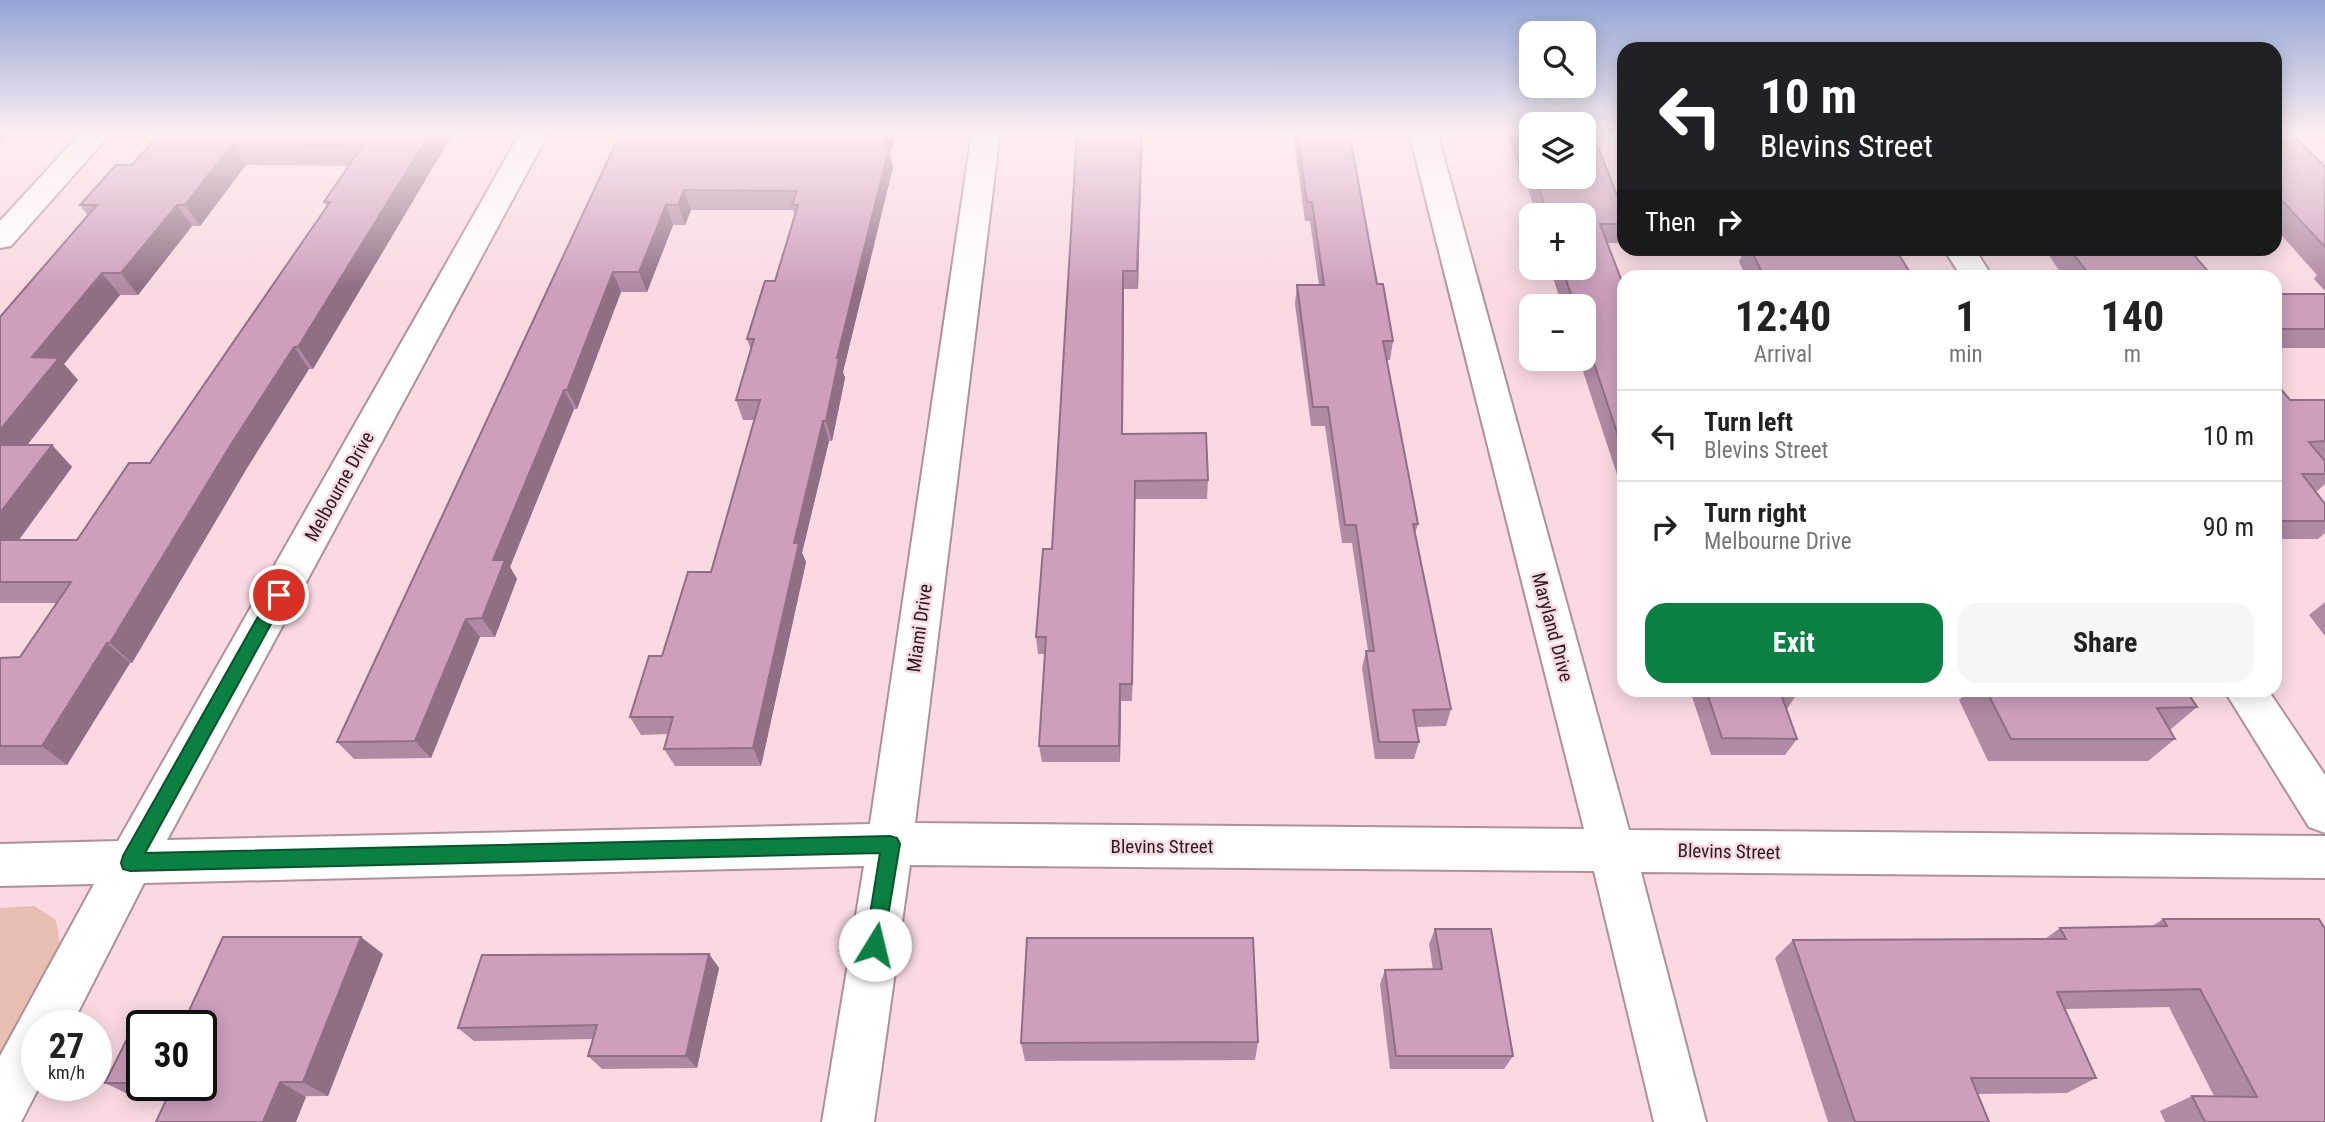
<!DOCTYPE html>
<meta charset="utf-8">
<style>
body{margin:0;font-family:"Roboto Condensed",sans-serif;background:#f6f6f6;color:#222;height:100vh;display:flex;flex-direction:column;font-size:26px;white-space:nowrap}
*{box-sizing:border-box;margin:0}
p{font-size:23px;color:#767676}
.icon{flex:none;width:38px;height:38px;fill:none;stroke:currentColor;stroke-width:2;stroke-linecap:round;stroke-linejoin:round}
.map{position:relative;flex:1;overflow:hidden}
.details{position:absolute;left:1617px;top:270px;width:665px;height:427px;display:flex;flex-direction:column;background:#fff;border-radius:21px;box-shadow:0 4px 18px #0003}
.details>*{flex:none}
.hud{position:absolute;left:1617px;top:42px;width:665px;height:214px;border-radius:21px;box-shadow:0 4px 18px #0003;background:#202124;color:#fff;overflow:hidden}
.controls{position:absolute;left:1519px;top:21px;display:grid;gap:14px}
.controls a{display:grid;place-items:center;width:77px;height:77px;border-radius:14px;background:#fff;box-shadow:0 4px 18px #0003;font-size:35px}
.speed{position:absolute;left:21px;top:1010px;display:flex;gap:14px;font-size:35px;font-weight:700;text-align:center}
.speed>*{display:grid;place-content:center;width:91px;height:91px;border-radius:50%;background:#fff;box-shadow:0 4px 18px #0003;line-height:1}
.speed small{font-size:18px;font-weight:400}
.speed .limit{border:4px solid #111;border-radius:10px;background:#fff;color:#111}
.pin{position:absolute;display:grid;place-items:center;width:60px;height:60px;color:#fff;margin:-30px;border:4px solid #fff;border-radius:50%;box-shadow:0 2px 7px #0007}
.me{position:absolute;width:77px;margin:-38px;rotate:9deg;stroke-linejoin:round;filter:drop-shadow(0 0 5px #0008)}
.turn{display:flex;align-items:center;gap:24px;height:147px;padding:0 28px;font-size:32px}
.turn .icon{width:91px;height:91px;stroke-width:2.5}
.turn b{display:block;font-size:49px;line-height:60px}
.then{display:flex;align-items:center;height:66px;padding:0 28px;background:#0003;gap:14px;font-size:26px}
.eta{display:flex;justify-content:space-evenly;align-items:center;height:119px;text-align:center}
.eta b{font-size:42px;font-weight:700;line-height:49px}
.action{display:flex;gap:14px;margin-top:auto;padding:14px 28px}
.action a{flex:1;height:80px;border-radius:21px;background:#0b8043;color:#fff;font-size:28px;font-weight:700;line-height:80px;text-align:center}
.action a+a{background:#f6f6f6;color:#222}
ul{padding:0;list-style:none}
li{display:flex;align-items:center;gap:21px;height:91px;padding:0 28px;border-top:2px solid #e0e0e0}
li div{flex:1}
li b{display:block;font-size:26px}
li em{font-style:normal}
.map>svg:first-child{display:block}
.green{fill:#e8bdb2}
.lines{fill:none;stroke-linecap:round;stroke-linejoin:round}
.minor-casing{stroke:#af9099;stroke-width:4}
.minor{fill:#fff;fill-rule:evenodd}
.wall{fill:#b089a3;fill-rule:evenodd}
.shaded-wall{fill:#906f84}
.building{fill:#cd9fbd;stroke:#906f84;stroke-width:2}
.route{fill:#0b8043;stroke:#07532c;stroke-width:2}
.labels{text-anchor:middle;stroke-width:5;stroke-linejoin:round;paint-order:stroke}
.street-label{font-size:19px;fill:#281c20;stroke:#fad9e2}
</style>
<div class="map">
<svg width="2325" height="1122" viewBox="0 0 2325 1122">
<rect width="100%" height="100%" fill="#fad9e2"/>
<path class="green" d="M 34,906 L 56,920 L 62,957 L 0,1068 L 0,908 Z"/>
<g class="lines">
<g class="minor-casing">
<path id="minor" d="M 82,132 L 112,132 L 11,246 L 0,248 L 0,221 Z
M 521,132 L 549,132 L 167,840 L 870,824 L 972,132 L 1000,132 L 915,823 L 1584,829 L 1409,132 L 1437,132 L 1629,830 L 2325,836 L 2325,878 L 1641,872 L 1706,1122 L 1654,1122 L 1594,871 L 910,865 L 874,1122 L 822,1122 L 864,866 L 144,883 L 71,1026 L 37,1026 L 37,1085 L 40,1085 L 21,1122 L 0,1122 L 0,1056 L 94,884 L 0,886 L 0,844 L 118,841 Z
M 1943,248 L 1974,248 L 1992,276 L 1961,276 Z
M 2224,690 L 2268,690 L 2325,775 L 2325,833 L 2309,827 Z"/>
</g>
<use href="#minor" class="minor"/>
</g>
<path class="wall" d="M 161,132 L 454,132 L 313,369 L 309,369 L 247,468 L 132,663 L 130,663 L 67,765 L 0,765 L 0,658 L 20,657 L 57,603 L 0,603 L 0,317 L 88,216 L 80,205 L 132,165 ZM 246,165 L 349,166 L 324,202 L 327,206 L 150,463 L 77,540 L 19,540 L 72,467 L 52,445 L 27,445 L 78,380 L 64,364 L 120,295 L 138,295 L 192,226 L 200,226 Z
M 621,132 L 890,155 L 893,167 L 843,372 L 845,378 L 832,441 L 829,441 L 802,553 L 806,562 L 761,766 L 675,766 L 664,749 L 668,734 L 641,735 L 630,717 L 662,656 L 711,572 L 755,420 L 743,420 L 736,400 L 751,350 L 747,339 L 775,281 L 795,216 L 793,210 L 691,210 L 685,225 L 673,225 L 647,292 L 621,292 L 577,409 L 574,409 L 510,567 L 517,579 L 495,637 L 480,637 L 431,758 L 354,759 L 337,742 Z
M 1077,132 L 1142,132 L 1138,289 L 1124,289 L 1123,434 L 1208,480 L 1207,499 L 1135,499 L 1132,701 L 1121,701 L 1120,762 L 1042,762 L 1039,746 L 1045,654 L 1038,654 L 1036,637 L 1052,549 Z
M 1293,132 L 1349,132 L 1377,284 L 1393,341 L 1390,360 L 1387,360 L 1418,524 L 1415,534 L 1451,709 L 1446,726 L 1416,727 L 1419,742 L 1414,759 L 1375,759 L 1362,668 L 1366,651 L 1368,651 L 1352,543 L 1342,543 L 1325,426 L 1311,426 L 1295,304 L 1297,285 L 1319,285 L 1310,221 L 1305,221 Z
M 1507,132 L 1531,132 L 1531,177 L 1584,177 L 1624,213 L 1624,236 L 1622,243 L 1607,243 L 1624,287 L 1624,496 L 1579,359 L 1584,359 L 1584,306 L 1562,306 L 1550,268 L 1584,268 L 1584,215 L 1536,215 L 1523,171 L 1520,171 Z
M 2275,132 L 2325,167 L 2325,291 L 2314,279 L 2317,275 L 2275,228 Z
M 1745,248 L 1895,248 L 1912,276 L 1746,276 L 1739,262 Z
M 2044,248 L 2188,248 L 2212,276 L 2063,276 Z
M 2275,294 L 2325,294 L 2325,348 L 2275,348 Z
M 2275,382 L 2290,400 L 2325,400 L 2325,484 L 2316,492 L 2325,504 L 2325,533 L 2318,539 L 2275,539 Z
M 2325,602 L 2325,636 L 2309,615 Z
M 1690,690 L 1795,690 L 1797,694 L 1787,709 L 1797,739 L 1785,755 L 1711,755 Z
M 1969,690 L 2186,690 L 2197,707 L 2170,730 L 2175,739 L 2148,761 L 1988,761 L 1959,700 Z
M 2163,919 L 2325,1122 L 2165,1122 L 2160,1111 L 2192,1096 L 2214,1096 L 2169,1007 L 2065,1009 L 2096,1078 L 2067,1093 L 1977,1094 L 1989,1122 L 1828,1122 L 1775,958 L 1793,940 L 2045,939 L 2060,928 L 2152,926 Z
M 1435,929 L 1513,1056 L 1504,1069 L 1390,1069 L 1380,984 L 1385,970 L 1433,970 L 1429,944 Z
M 383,954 L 328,1096 L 136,1098 L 105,1083 L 142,1033 L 142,1085 L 201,1085 Z
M 709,954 L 719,968 L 697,1068 L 602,1069 L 588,1056 L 593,1039 L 474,1041 L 458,1028 Z
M 1258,1042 L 1255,1060 L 1025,1061 L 1021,1043 Z"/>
<path class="shaded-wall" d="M 0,132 L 11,132 L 0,144 Z
M 431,132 L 454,132 L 313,369 L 298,347 Z
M 887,132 L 896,132 L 890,155 L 893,167 L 843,372 L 845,378 L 832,441 L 826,421 L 837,358 Z
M 1142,132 L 1138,289 L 1137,271 Z
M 232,144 L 246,165 L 200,226 L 185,205 Z
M 684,190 L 691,210 L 685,225 L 678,205 Z
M 177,205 L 192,226 L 138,295 L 121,273 Z
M 666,205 L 673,225 L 647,292 L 639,272 Z
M 1123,271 L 1124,289 L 1122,452 L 1122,434 Z
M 613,272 L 621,292 L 577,409 L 567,390 Z
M 102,273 L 120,295 L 64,364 L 78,380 L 10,467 L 0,457 L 0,430 L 32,357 Z
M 294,347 L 309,369 L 247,468 L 132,663 L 110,643 L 230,446 Z
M 564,390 L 574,409 L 510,567 L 517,579 L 495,637 L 482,618 L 493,560 Z
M 823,421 L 829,441 L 802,553 L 806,562 L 761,766 L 753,748 L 794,543 Z
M 52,445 L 72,467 L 3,561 L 0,558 L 0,513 Z
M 1135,481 L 1135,499 L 1132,701 L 1132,684 Z
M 466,619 L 480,637 L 431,758 L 415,741 Z
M 107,643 L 130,663 L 67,765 L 42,746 Z
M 1120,684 L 1121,701 L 1120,762 L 1119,746 Z
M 361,937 L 383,954 L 328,1096 L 303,1082 Z
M 709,954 L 719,968 L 697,1068 L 686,1056 Z
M 280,1082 L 306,1097 L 296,1122 L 263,1122 Z"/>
<path class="building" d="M 161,132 L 431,132 L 298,347 L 294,347 L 230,446 L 110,643 L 107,643 L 42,746 L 0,746 L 0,658 L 20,657 L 71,582 L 0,582 L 0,540 L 77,540 L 129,463 L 150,463 L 330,202 L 324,202 L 363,145 L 232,144 L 185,205 L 177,205 L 121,273 L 102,273 L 32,357 L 59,358 L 0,430 L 0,317 L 97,205 L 80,205 L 116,165 L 132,165 Z
M 621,132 L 887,132 L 884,148 L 889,148 L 837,358 L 839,358 L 826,421 L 823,421 L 794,543 L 799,543 L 753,748 L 664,749 L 673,717 L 630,717 L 649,656 L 662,656 L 688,572 L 711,572 L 760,400 L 736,400 L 754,339 L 747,339 L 765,281 L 775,281 L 798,205 L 792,205 L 797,191 L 684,190 L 678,205 L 666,205 L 639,272 L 613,272 L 567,390 L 564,390 L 493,560 L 505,560 L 482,618 L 466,619 L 415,741 L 337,742 Z
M 1077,132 L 1142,132 L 1137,271 L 1123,271 L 1122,434 L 1206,433 L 1208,480 L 1135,481 L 1132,684 L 1120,684 L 1119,746 L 1039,746 L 1046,637 L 1036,637 L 1043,549 L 1052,549 Z
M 1297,132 L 1349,132 L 1377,284 L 1383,284 L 1393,341 L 1383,341 L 1418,524 L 1413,524 L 1451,709 L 1413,710 L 1419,742 L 1379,742 L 1366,651 L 1374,651 L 1356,525 L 1345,525 L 1328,407 L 1313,407 L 1297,285 L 1324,285 L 1312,202 L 1307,202 Z
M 1518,132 L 1531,132 L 1531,165 L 1527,152 L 1525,152 Z
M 1584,132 L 1592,132 L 1624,213 L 1624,224 L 1600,224 L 1624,287 L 1624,454 L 1584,333 L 1584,306 L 1575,306 L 1562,268 L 1584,268 L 1584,215 L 1548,215 L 1535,177 L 1584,177 Z
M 2275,132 L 2290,132 L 2325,167 L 2325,247 L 2275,193 Z
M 1750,248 L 1895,248 L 1912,276 L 1764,276 Z
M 2069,248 L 2188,248 L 2212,276 L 2090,276 Z
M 2275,294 L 2325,294 L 2325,329 L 2275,329 Z
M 2275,382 L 2290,400 L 2325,400 L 2325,441 L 2309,442 L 2325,461 L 2325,474 L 2302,474 L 2325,504 L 2325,521 L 2275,521 Z
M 0,445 L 52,445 L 0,513 Z
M 1706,690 L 1795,690 L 1797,694 L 1781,694 L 1797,739 L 1722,738 Z
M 1986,690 L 2186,690 L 2197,707 L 2157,708 L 2175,739 L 2011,739 Z
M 2163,919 L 2319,919 L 2325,929 L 2325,1122 L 2205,1122 L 2192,1096 L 2257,1097 L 2200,989 L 2057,992 L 2096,1078 L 1971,1078 L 1989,1122 L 1855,1122 L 1793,940 L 2066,939 L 2060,928 L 2167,926 Z
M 1435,929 L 1491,929 L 1513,1056 L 1396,1056 L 1385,970 L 1442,969 Z
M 223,937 L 361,937 L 303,1082 L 280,1082 L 263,1122 L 156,1122 L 173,1085 L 201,1085 L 201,1026 L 182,1026 Z
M 1027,938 L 1253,938 L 1258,1042 L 1021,1043 Z
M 709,954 L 686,1056 L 588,1056 L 597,1025 L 458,1028 L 482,955 Z
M 130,1033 L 142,1033 L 142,1083 L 105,1083 Z"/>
<linearGradient id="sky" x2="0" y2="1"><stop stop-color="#93a6d6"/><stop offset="0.46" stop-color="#fdeef2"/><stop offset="1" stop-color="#fdeef2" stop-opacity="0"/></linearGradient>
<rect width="2325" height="289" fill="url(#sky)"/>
<path class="route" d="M 279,588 L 287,595 L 145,853 L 890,836 L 897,838 L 900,844 L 882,952 L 875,955 L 868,952 L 865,945 L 880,853 L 130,871 L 123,869 L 121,863 L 123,856 L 273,590 Z"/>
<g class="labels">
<g class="street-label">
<text transform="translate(339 486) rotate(-61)" y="7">Melbourne Drive</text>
<text transform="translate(1553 627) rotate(75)" y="7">Maryland Drive</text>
<text transform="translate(919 628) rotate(-82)" y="7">Miami Drive</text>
<text x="1162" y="853">Blevins Street</text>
<text transform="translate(1729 851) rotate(1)" y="7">Blevins Street</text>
</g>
</g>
</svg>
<div class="controls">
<a><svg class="icon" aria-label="search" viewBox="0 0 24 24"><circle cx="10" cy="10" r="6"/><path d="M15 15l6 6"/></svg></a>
<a><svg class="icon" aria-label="layers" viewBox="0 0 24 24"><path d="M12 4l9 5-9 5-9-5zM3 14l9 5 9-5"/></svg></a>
<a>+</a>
<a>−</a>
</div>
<div class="speed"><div>27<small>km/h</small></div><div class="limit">30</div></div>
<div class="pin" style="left:279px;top:595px;background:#d93025"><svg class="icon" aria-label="arrive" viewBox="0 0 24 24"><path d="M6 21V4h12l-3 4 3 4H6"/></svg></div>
<svg class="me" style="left:875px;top:945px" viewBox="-20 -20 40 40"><circle r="19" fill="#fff"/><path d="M0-13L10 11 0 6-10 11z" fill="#0b8043"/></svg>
<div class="hud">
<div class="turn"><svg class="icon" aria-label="left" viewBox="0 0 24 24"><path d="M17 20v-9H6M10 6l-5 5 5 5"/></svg><div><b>10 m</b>Blevins Street</div></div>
<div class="then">Then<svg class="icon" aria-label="right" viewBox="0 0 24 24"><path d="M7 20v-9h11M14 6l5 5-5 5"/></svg></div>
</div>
<section class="details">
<div class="eta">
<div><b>12:40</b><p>Arrival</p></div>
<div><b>1</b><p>min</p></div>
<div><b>140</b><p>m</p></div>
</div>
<ul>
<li><svg class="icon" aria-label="left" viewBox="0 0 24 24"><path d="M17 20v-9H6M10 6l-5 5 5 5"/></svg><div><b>Turn left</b><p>Blevins Street</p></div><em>10 m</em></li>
<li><svg class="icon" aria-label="right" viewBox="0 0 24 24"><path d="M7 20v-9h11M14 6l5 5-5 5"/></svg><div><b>Turn right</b><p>Melbourne Drive</p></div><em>90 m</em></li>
</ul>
<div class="action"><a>Exit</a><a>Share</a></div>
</section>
</div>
